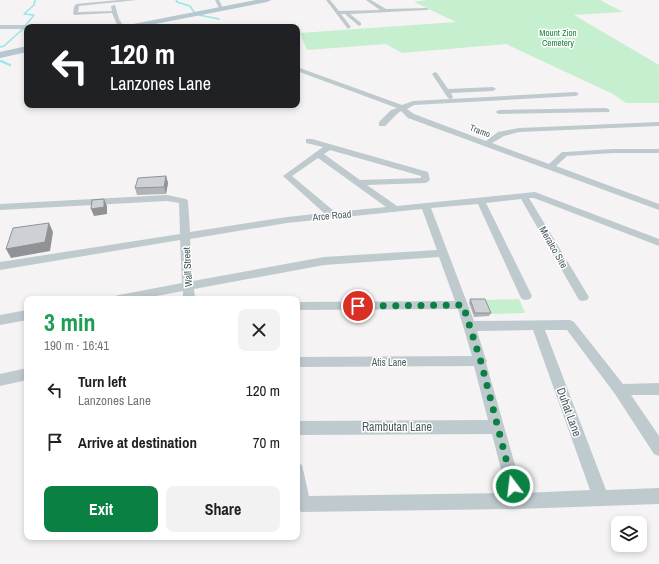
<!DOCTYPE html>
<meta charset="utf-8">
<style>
body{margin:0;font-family:"Archivo Narrow",sans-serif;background:#f2f2f2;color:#202124;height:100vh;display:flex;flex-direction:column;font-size:15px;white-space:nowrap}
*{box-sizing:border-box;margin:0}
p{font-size:13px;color:#757577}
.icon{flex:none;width:22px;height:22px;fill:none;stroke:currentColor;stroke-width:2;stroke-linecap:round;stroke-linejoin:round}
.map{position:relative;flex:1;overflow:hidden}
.side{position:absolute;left:24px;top:296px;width:276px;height:244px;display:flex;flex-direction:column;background:#fff;border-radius:8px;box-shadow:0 2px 6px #0003}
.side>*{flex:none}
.hud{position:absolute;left:24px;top:24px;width:276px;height:84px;border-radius:8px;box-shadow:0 2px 6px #0003;background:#202124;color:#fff;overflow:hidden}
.buttons{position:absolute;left:611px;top:516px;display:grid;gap:8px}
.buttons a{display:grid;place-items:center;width:36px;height:36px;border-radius:8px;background:#fff;box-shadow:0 2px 6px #0003;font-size:20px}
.pin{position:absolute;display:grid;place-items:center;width:34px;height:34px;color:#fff;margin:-17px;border:2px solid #fff;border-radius:50%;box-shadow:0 1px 4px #0007}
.me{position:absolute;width:44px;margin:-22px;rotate:345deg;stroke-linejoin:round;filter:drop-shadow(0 0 3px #0008)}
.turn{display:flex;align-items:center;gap:14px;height:84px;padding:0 20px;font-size:18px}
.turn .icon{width:52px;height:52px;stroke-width:2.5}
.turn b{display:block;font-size:28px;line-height:34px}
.round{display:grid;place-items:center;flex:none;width:42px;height:42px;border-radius:8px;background:#f2f2f2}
.headline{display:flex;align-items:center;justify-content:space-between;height:68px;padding:0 20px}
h1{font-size:24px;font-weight:700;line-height:30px;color:#1e9e55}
.primary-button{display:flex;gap:8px;margin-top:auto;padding:8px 20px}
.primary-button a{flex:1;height:46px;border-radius:8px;background:#0b8043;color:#fff;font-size:16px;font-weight:700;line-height:46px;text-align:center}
.primary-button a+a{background:#f2f2f2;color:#202124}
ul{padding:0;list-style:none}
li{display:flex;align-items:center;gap:12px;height:52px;padding:0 20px}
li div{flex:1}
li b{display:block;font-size:15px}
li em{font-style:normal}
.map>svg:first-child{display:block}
.green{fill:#c5efce}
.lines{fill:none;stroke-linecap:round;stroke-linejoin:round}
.stream-far1{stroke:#95e7e9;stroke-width:1.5}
.stream{stroke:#95e7e9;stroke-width:2}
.street{fill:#bfcace;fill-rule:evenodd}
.primary{fill:#b5c7cf;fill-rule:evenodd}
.wall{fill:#b0b4b7}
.shaded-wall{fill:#909295}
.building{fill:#cdd1d5;stroke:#909295}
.route{stroke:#0b8043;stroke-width:7;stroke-dasharray:0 12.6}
.labels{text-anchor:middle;stroke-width:3;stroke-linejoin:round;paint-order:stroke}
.far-park-label{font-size:9px;fill:#1d803c;stroke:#fff}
.far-street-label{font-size:9px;fill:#4b5a60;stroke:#fff}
.street-label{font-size:10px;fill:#4b5a60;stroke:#fff}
.near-street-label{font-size:12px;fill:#4b5a60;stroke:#fff}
</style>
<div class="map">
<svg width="659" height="564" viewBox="0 0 659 564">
<rect width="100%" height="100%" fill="#f5f3f3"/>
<path class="green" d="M 426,0 L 600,0 L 623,12 L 574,15 L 659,65 L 659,103 L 626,103 L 613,94 L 506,44 L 402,53 L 386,44 L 307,50 L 300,33 L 456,22 L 414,2 Z
M 519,299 L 525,313 L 490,314 L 484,300 Z"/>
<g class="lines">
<path class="stream-far1" d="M 176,0 L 177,2 L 190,6 L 194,12
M 199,15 L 219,19
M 25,26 L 34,15 L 24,14 L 34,5 L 35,0
M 0,47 L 4,46 L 24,28
M 0,61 L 3,62"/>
<path class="stream" d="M 1,61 L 10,65"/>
<path class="street" d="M 119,0 L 137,0 L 79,6 L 78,12 L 112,11 L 111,6 L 115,5 L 119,19 L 124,27 L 118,27 L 112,13 L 75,15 L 73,14 L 74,7 L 76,4 Z
M 215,0 L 219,0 L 224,10 L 220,10 Z
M 326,0 L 330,0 L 339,11 L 380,10 L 366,0 L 371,0 L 386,9 L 427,8 L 429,9 L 427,10 L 350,14 L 361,23 L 361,25 L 359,26 L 345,14 L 341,14 L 351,27 L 348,29 Z
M 0,25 L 27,25 L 30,27 L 27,27 L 27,29 L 0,29 Z
M 297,67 L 402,105 L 413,101 L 450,99 L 448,98 L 432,74 L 435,72 L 437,73 L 448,89 L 493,87 L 496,89 L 493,91 L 451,93 L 453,97 L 451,99 L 576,92 L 579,94 L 576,96 L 414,105 L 407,109 L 414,114 L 486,141 L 498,132 L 519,128 L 659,122 L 659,126 L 519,132 L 504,136 L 492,143 L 549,164 L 562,152 L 565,152 L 613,149 L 659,149 L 659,153 L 613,153 L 567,156 L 556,166 L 659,204 L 659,210 L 408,118 L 401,111 L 397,114 L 385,126 L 379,126 L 379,122 L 391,110 L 397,108 L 297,71 Z
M 606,108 L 610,110 L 609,112 L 499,114 L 495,112 L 499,110 Z
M 306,139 L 312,139 L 428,172 L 430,180 L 426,183 L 367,185 L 397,206 L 535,192 L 659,239 L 659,246 L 534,198 L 529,198 L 589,297 L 587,300 L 583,301 L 579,300 L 521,199 L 486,203 L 532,296 L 530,299 L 526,300 L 522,299 L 520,296 L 478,204 L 431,208 L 474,321 L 570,320 L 574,322 L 623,384 L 659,383 L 659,395 L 631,395 L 659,436 L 659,456 L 654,454 L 615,394 L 567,330 L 545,330 L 606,490 L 659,488 L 659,504 L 517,509 L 302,512 L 297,510 L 297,462 L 302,465 L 309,496 L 507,493 L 492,434 L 297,435 L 297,421 L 488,420 L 474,366 L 297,367 L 297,357 L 472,356 L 458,309 L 297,310 L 297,302 L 455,301 L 439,257 L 324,265 L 194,289 L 195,299 L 183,299 L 183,291 L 141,299 L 113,299 L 115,296 L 119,295 L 182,283 L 180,240 L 0,270 L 0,262 L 180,234 L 179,203 L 167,201 L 0,210 L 0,204 L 167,195 L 186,199 L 188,201 L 190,232 L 287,217 L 324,213 L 283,176 L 323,147 L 306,143 ZM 330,150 L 421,176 L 421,178 L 360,180 L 324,154 ZM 318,158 L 386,207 L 335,212 L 292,176 ZM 422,209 L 437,250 L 324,257 L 193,281 L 190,239 L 287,223 ZM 533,330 L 590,490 L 523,493 L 486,363 L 487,361 L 485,357 L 477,331 Z
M 27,310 L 27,320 L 0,325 L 0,315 Z
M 27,368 L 27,380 L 0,386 L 0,374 Z"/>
<path class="primary" d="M 256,0 L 271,0 L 267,2 L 140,27 L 124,27 L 128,25 Z
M 27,46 L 27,52 L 0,58 L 0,52 Z"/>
</g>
<path class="wall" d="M 166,176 L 168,183 L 166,194 L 137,195 L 135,188 Z
M 470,299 L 491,313 L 489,316 L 474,317 L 469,303 Z"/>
<path class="shaded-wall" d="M 166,176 L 168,183 L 166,194 L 164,187 Z
M 104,199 L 107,206 L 107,214 L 94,216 L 91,209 Z
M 49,223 L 53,232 L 50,251 L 11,258 L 6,249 Z"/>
<path class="building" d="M 166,176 L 164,187 L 135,188 L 138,178 Z
M 104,199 L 104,207 L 91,209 L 92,200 Z
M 49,223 L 45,242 L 6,249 L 13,228 Z
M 470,299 L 485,299 L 491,313 L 475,313 Z"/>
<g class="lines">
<path class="route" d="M 358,306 L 463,305 L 481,362 L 513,486"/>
</g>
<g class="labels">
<g class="far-park-label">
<text x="558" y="36">Mount Zion<tspan x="558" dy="10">Cemetery</tspan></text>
</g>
<g class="far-street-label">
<text transform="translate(480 131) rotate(21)" y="3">Tramo</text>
</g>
<g class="street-label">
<text transform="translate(332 215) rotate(-5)" y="4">Arce Road</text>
<text transform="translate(554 247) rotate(60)" y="4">Meralco Site</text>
<text transform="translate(187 267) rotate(-93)" y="4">Wall Street</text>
<text x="389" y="366">Atis Lane</text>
</g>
<g class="near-street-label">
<text transform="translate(569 412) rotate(70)" y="4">Duhat Lane</text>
<text x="397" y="431">Rambutan Lane</text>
</g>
</g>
</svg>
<div class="buttons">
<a><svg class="icon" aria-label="layers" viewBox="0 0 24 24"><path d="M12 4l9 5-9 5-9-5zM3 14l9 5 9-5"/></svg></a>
</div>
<div class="pin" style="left:358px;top:306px;background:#d93025"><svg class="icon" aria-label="arrive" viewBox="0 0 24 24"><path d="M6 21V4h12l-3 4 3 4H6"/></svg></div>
<svg class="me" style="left:513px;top:486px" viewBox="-20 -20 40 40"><circle r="17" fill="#0b8043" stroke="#fff" stroke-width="3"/><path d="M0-11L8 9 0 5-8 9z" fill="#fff"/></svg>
<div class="hud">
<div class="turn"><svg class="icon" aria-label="left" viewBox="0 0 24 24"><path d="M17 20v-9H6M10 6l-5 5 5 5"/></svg><div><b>120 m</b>Lanzones Lane</div></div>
</div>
<section class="side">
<div class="headline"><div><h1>3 min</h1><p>190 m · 16:41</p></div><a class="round"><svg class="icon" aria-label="close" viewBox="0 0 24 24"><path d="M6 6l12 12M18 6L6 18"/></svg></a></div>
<ul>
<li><svg class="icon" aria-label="left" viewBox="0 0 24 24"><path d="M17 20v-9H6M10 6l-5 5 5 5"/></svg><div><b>Turn left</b><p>Lanzones Lane</p></div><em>120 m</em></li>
<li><svg class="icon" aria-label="arrive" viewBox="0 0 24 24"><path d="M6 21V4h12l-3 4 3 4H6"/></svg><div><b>Arrive at destination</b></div><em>70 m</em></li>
</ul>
<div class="primary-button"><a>Exit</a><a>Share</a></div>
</section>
</div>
